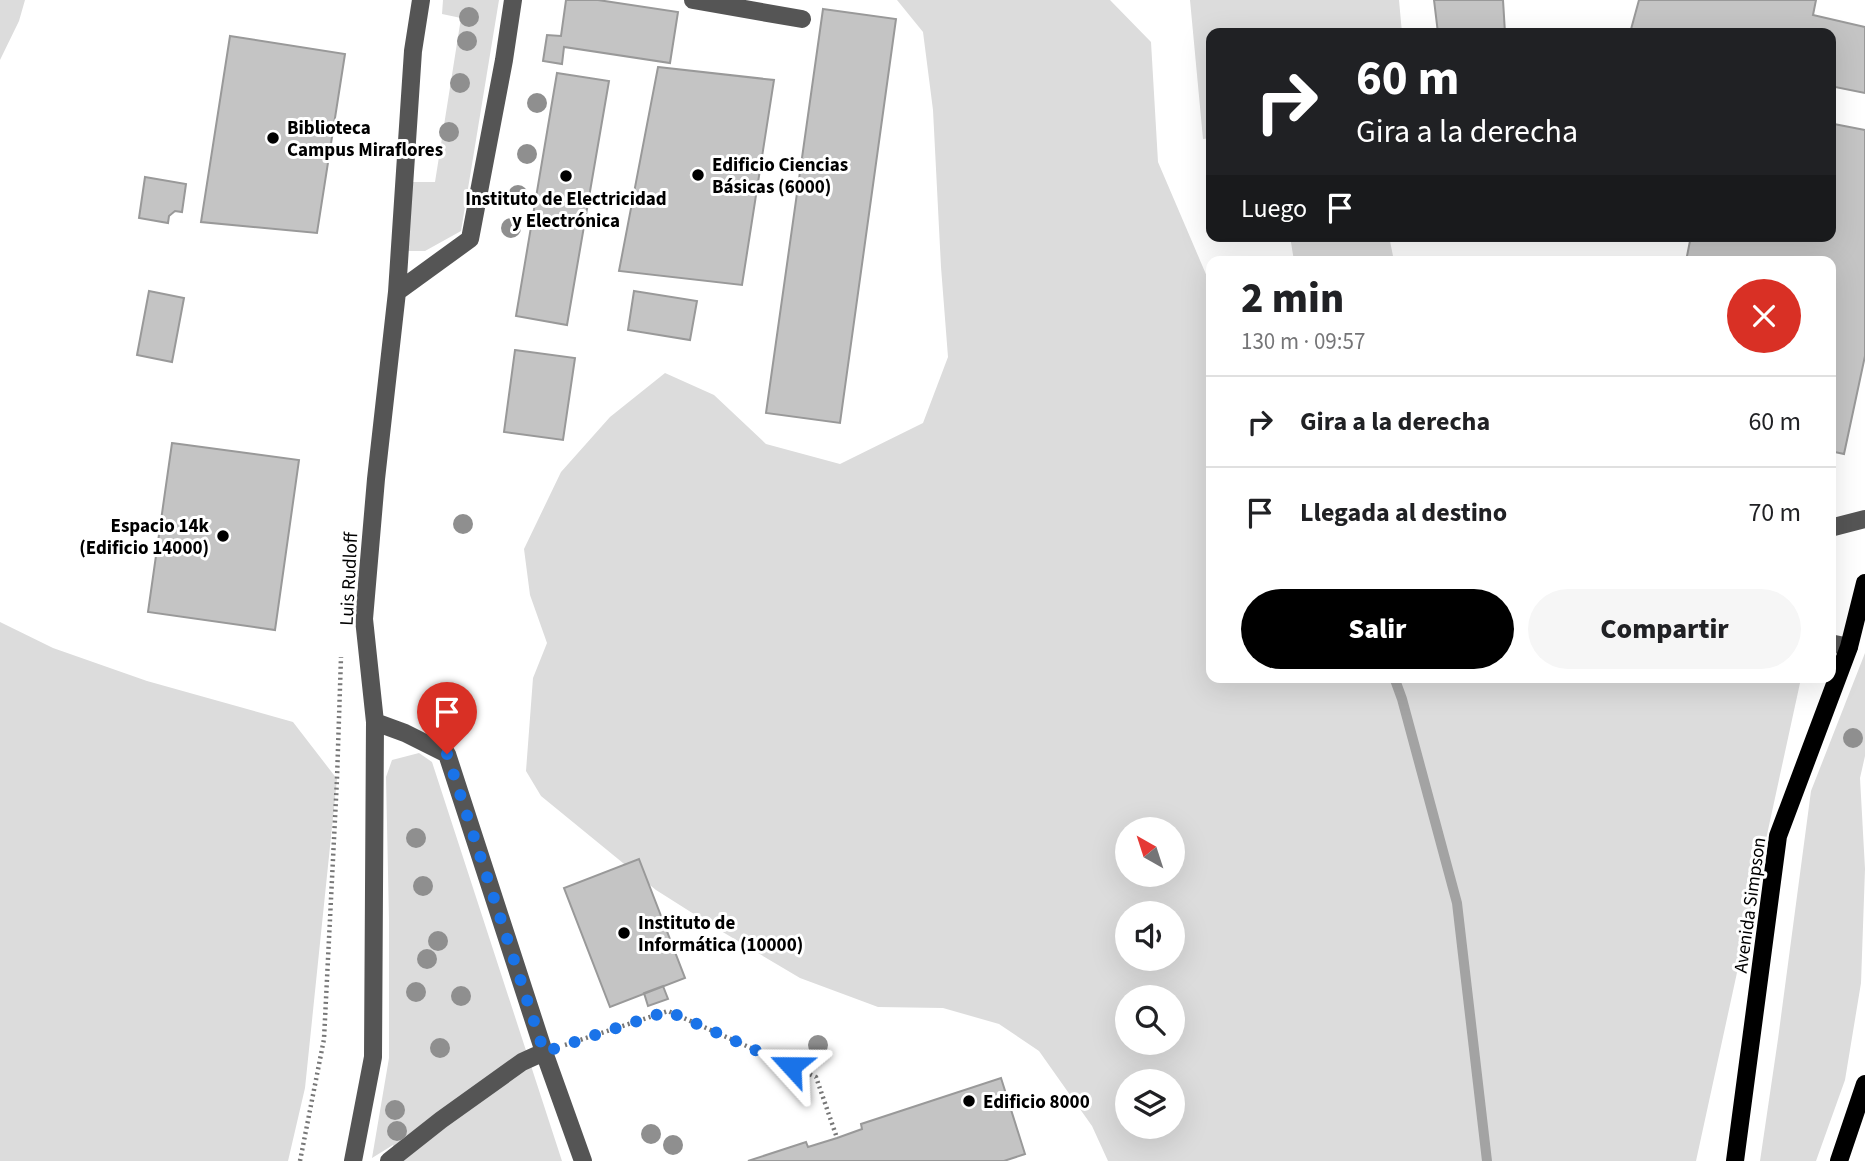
<!DOCTYPE html>
<html lang="es">
<meta charset="utf-8">
<style>
body{margin:0;font-family:"Source Sans 3",sans-serif;background:#f6f6f6;color:#202124;height:100vh;display:flex;flex-direction:column;font-size:26px;white-space:nowrap}
*{box-sizing:border-box;margin:0}
p{font-size:23px;color:#757577}
.icon{flex:none;width:38px;height:38px;fill:none;stroke:currentColor;stroke-width:2;stroke-linecap:round;stroke-linejoin:round}
.map{position:relative;flex:1;overflow:hidden}
.sheet{position:absolute;left:1206px;top:256px;width:630px;height:427px;display:flex;flex-direction:column;background:#fff;border-radius:14px;box-shadow:0 7px 28px #0002}
.sheet>*{flex:none}
.top-card{position:absolute;left:1206px;top:28px;width:630px;height:214px;border-radius:14px;box-shadow:0 7px 28px #0002;background:#202124;color:#fff;overflow:hidden}
.needle{width:46px;rotate:321deg}
.tools{position:absolute;left:1115px;top:817px;display:grid;gap:14px}
.tools a{display:grid;place-items:center;width:70px;height:70px;border-radius:50%;background:#fff;box-shadow:0 7px 28px #0002;font-size:35px}
.pin{position:absolute;display:grid;place-items:center;width:60px;height:60px;color:#fff;margin:-72px -30px;border-radius:50% 50% 50% 0;rotate:-45deg;box-shadow:0 0 7px #0007}
.pin .icon{rotate:45deg}
.me{position:absolute;width:77px;margin:-38px;rotate:294deg;stroke-linejoin:round;filter:drop-shadow(0 0 5px #0008)}
.turn{display:flex;align-items:center;gap:24px;height:147px;padding:0 35px;font-size:32px}
.turn .icon{width:91px;height:91px;stroke-width:2.5}
.turn b{display:block;font-size:49px;line-height:60px}
.then{display:flex;align-items:center;height:66px;padding:0 35px;background:#0003;gap:14px;font-size:26px}
.round{display:grid;place-items:center;flex:none;width:74px;height:74px;border-radius:37px;background:#f6f6f6}
.head{display:flex;align-items:center;justify-content:space-between;height:119px;padding:0 35px}
h1{font-size:42px;font-weight:800;line-height:52px}
.button{display:flex;gap:14px;margin-top:auto;padding:14px 35px}
.button a{flex:1;height:80px;border-radius:42px;background:#000;color:#fff;font-size:28px;font-weight:800;line-height:80px;text-align:center}
.button a+a{background:#f6f6f6;color:#202124}
ul{padding:0;list-style:none}
li{display:flex;align-items:center;gap:21px;height:91px;padding:0 35px;border-top:2px solid #e0e0e0}
li div{flex:1}
li b{display:block;font-size:26px}
li em{font-style:normal}
.map>svg:first-child{display:block}
.green{fill:#dcdcdc;fill-rule:evenodd}
.lines{fill:none;stroke-linecap:round;stroke-linejoin:round}
.stream{stroke:#a3a3a3;stroke-width:10}
.building{fill:#c4c4c4;stroke:#999;stroke-width:2}
.path{stroke:#777;stroke-width:4.5;stroke-dasharray:2 3.5;stroke-linecap:butt}
.minor{stroke:#555;stroke-width:18}
.major{stroke:#000;stroke-width:18}
.tree{fill:#8f8f8f}
.route{stroke:#1a73e8;stroke-width:12;stroke-dasharray:0 21.6}
.poi-dot{fill:#000;stroke:#fff;stroke-width:2.5}
.labels{text-anchor:middle;stroke-width:6;stroke-linejoin:round;paint-order:stroke}
.poi-label{font-size:19px;font-weight:bold;fill:#000;stroke:#fff;text-anchor:start}
.street-label{font-size:19px;fill:#000;stroke:#fff}
</style>
<div class="map">
<svg width="1865" height="1161" viewBox="0 0 1865 1161">
<rect width="100%" height="100%" fill="#fff"/>
<path class="green" d="M 0,0 L 25,0 L 19,21 L 0,60 Z
M 443,0 L 499,0 L 461,231 L 425,251 L 403,251 L 413,182 L 435,182 L 461,18 L 442,14 Z
M 897,0 L 1110,0 L 1151,42 L 1158,162 L 1211,286 L 1211,677 L 1781,677 L 1800,683 L 1696,1161 L 1108,1161 L 1092,1126 L 1039,1051 L 999,1024 L 943,1008 L 878,1007 L 800,978 L 716,928 L 656,890 L 541,796 L 526,771 L 533,678 L 547,643 L 530,595 L 524,549 L 561,472 L 610,417 L 665,373 L 714,395 L 766,444 L 840,464 L 923,423 L 948,357 L 941,267 L 933,110 L 923,32 ZM 1127,830 L 1172,830 L 1172,875 L 1127,875 ZM 1127,914 L 1172,914 L 1172,959 L 1127,959 ZM 1127,998 L 1172,998 L 1172,1043 L 1127,1043 ZM 1127,1082 L 1172,1082 L 1172,1127 L 1127,1127 Z
M 1190,0 L 1399,0 L 1402,33 L 1211,33 L 1211,138 L 1203,139 Z
M 1290,236 L 1389,236 L 1394,261 L 1294,261 Z
M 0,622 L 53,648 L 147,681 L 293,722 L 337,779 L 305,1088 L 288,1161 L 0,1161 Z
M 1865,653 L 1865,756 L 1860,778 L 1865,869 L 1861,983 L 1845,1080 L 1816,1161 L 1760,1161 L 1778,1039 L 1811,791 Z
M 419,753 L 432,762 L 562,1161 L 398,1161 L 393,1145 L 372,1158 L 389,1058 L 389,920 L 386,777 L 392,760 Z"/>
<g class="lines">
<path class="stream" d="M 1394,677 L 1402,699 L 1457,903 L 1487,1161"/>
</g>
<path class="building" d="M 566,0 L 598,0 L 678,12 L 670,63 L 564,47 L 562,64 L 543,61 L 547,35 L 561,36 Z
M 1434,0 L 1503,0 L 1505,33 L 1438,33 Z
M 1639,0 L 1816,0 L 1813,15 L 1865,27 L 1865,93 L 1830,86 L 1830,33 L 1630,33 Z
M 823,9 L 896,19 L 840,423 L 766,413 Z
M 230,36 L 345,54 L 317,233 L 201,222 Z
M 658,67 L 774,80 L 742,285 L 619,271 Z
M 557,73 L 609,81 L 567,325 L 516,316 Z
M 1834,124 L 1865,130 L 1865,356 L 1844,454 L 1830,451 L 1830,261 L 1686,261 L 1691,236 L 1710,236 L 1731,239 L 1731,236 L 1830,236 L 1830,136 Z
M 145,177 L 186,184 L 182,212 L 175,211 L 169,216 L 168,223 L 139,218 Z
M 149,291 L 184,298 L 172,362 L 137,355 Z
M 634,291 L 697,301 L 690,340 L 628,330 Z
M 515,350 L 575,358 L 563,440 L 504,432 Z
M 172,443 L 299,460 L 275,630 L 148,612 Z
M 639,859 L 685,978 L 610,1007 L 564,888 Z
M 663,986 L 668,999 L 648,1006 L 644,993 Z
M 1001,1078 L 1025,1154 L 1004,1161 L 748,1161 L 806,1142 L 808,1147 L 837,1138 L 862,1129 L 861,1124 Z"/>
<g class="lines">
<path class="path" d="M 565,1045 L 668,1011 L 816,1077 L 837,1138
M 300,1161 L 324,1039 L 337,779 L 341,657"/>
<path class="minor" d="M 693,0 L 802,19
M 397,292 L 470,239 L 504,60 L 513,0
M 1830,528 L 1865,519
M 1830,643 L 1849,647
M 375,722 L 405,733 L 447,754 L 544,1052
M 353,1161 L 373,1057 L 375,722 L 364,619 L 376,479 L 397,292 L 413,51 L 421,0
M 389,1161 L 441,1120 L 522,1062 L 544,1052 L 583,1161"/>
<path class="major" d="M 1735,1161 L 1778,836 L 1849,647 L 1865,583
M 1839,1161 L 1865,1084"/>
</g>
<g class="tree">
<circle cx="469" cy="17" r="10"/>
<circle cx="467" cy="41" r="10"/>
<circle cx="460" cy="83" r="10"/>
<circle cx="537" cy="103" r="10"/>
<circle cx="449" cy="132" r="10"/>
<circle cx="527" cy="154" r="10"/>
<circle cx="518" cy="195" r="10"/>
<circle cx="511" cy="228" r="10"/>
<circle cx="463" cy="524" r="10"/>
<circle cx="1853" cy="738" r="10"/>
<circle cx="416" cy="838" r="10"/>
<circle cx="423" cy="886" r="10"/>
<circle cx="438" cy="941" r="10"/>
<circle cx="427" cy="959" r="10"/>
<circle cx="416" cy="992" r="10"/>
<circle cx="461" cy="996" r="10"/>
<circle cx="818" cy="1045" r="10"/>
<circle cx="440" cy="1048" r="10"/>
<circle cx="395" cy="1110" r="10"/>
<circle cx="397" cy="1131" r="10"/>
<circle cx="651" cy="1134" r="10"/>
<circle cx="673" cy="1145" r="10"/>
</g>
<g class="lines">
<path class="route" d="M 447,754 L 544,1052 L 668,1011 L 791,1066"/>
</g>
<g class="poi-dot">
<circle cx="273" cy="138" r="7"/>
<circle cx="698" cy="175" r="7"/>
<circle cx="566" cy="176" r="7"/>
<circle cx="223" cy="536" r="7"/>
<circle cx="624" cy="933" r="7"/>
<circle cx="969" cy="1101" r="7"/>
</g>
<g class="labels">
<g class="poi-label">
<text x="287" y="134">Biblioteca<tspan x="287" dy="22">Campus Miraflores</tspan></text>
<text x="712" y="171">Edificio Ciencias<tspan x="712" dy="22">Básicas (6000)</tspan></text>
<text x="566" y="205" text-anchor="middle">Instituto de Electricidad<tspan x="566" dy="22">y Electrónica</tspan></text>
<text x="209" y="532" text-anchor="end">Espacio 14k<tspan x="209" dy="22">(Edificio 14000)</tspan></text>
<text x="638" y="929">Instituto de<tspan x="638" dy="22">Informática (10000)</tspan></text>
<text x="983" y="1108">Edificio 8000</text>
</g>
<g class="street-label">
<text transform="translate(348 579) rotate(-87)" y="7">Luis Rudloff</text>
<text transform="translate(1749 905) rotate(-82)" y="7">Avenida Simpson</text>
</g>
</g>
</svg>
<div class="tools">
<a><svg class="needle" viewBox="-14 -14 28 28"><path d="M0-13l5 13h-10z" fill="#e53935"/><path d="M0 13l5-13h-10z" fill="#757577"/></svg></a>
<a><svg class="icon" aria-label="sound" viewBox="0 0 24 24"><path d="M4 9h4l5-4v14l-5-4H4zM17 9q2 3 0 6"/></svg></a>
<a><svg class="icon" aria-label="search" viewBox="0 0 24 24"><circle cx="10" cy="10" r="6"/><path d="M15 15l6 6"/></svg></a>
<a><svg class="icon" aria-label="layers" viewBox="0 0 24 24"><path d="M12 4l9 5-9 5-9-5zM3 14l9 5 9-5"/></svg></a>
</div>
<div class="pin" style="left:447px;top:754px;background:#d93025"><svg class="icon" aria-label="arrive" viewBox="0 0 24 24"><path d="M6 21V4h12l-3 4 3 4H6"/></svg></div>
<svg class="me" style="left:791px;top:1066px" viewBox="-20 -20 40 40"><path d="M0-17L14 15 0 8-14 15z" fill="#1a73e8" stroke="#fff" stroke-width="4"/></svg>
<div class="top-card">
<div class="turn"><svg class="icon" aria-label="right" viewBox="0 0 24 24"><path d="M7 20v-9h11M14 6l5 5-5 5"/></svg><div><b>60 m</b>Gira a la derecha</div></div>
<div class="then">Luego<svg class="icon" aria-label="arrive" viewBox="0 0 24 24"><path d="M6 21V4h12l-3 4 3 4H6"/></svg></div>
</div>
<section class="sheet">
<div class="head"><div><h1>2 min</h1><p>130 m · 09:57</p></div><a class="round" style="background:#d93025;color:#fff"><svg class="icon" aria-label="close" viewBox="0 0 24 24"><path d="M6 6l12 12M18 6L6 18"/></svg></a></div>
<ul>
<li><svg class="icon" aria-label="right" viewBox="0 0 24 24"><path d="M7 20v-9h11M14 6l5 5-5 5"/></svg><div><b>Gira a la derecha</b></div><em>60 m</em></li>
<li><svg class="icon" aria-label="arrive" viewBox="0 0 24 24"><path d="M6 21V4h12l-3 4 3 4H6"/></svg><div><b>Llegada al destino</b></div><em>70 m</em></li>
</ul>
<div class="button"><a>Salir</a><a>Compartir</a></div>
</section>
</div>
